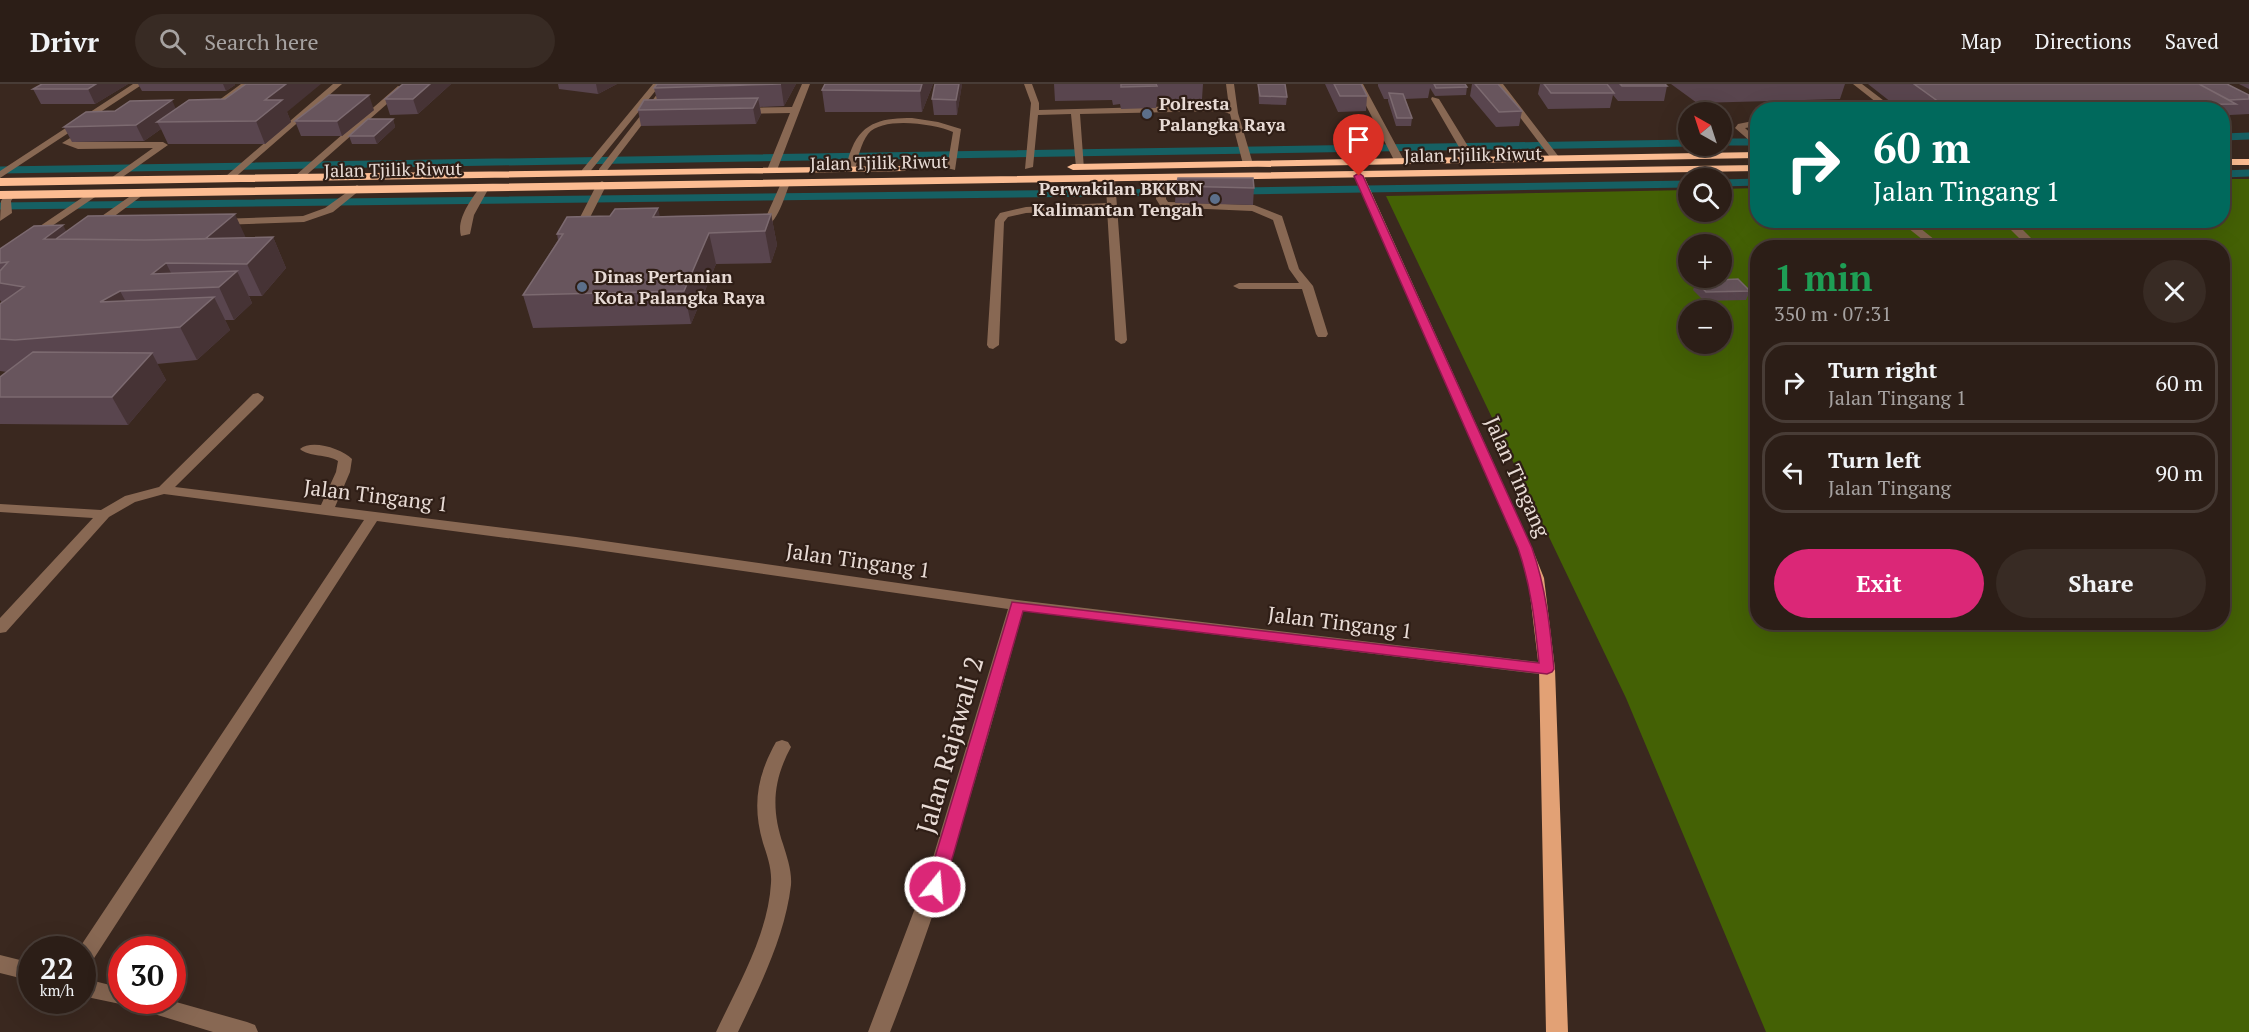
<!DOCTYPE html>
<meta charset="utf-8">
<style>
body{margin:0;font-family:"PT Serif",serif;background:#382b24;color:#f1f3f6;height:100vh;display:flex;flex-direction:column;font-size:22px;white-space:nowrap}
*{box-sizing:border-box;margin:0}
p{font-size:20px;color:#a6a2a1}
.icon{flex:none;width:33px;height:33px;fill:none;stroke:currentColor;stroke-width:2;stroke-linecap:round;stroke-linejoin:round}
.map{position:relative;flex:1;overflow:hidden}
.side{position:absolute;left:1750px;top:156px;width:480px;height:390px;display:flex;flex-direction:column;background:#2c1e17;border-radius:24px;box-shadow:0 6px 24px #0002,0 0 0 2px #483c36}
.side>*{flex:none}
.guide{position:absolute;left:1750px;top:18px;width:480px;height:126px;border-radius:24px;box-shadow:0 6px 24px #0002,0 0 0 2px #483c36;background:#00695c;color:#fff;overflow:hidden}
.needle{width:39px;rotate:321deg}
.fabs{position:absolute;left:1678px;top:18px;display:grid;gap:12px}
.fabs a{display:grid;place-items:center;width:54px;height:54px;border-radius:50%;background:#2c1e17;box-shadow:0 6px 24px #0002,0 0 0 2px #483c36;font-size:30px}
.speed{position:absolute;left:18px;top:852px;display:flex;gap:12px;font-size:30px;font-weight:700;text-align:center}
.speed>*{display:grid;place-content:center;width:78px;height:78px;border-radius:50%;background:#2c1e17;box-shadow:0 6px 24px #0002,0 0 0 2px #483c36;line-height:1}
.speed small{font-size:15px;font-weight:400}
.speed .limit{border:9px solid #d22;background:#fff;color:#111}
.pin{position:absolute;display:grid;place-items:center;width:51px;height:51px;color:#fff;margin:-62px -26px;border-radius:50% 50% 50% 0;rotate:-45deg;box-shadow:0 0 6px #0007}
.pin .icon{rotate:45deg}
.me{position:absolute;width:66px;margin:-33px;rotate:17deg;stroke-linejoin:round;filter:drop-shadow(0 0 4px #0008)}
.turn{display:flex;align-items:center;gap:21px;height:126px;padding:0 24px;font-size:27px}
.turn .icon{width:78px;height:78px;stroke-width:2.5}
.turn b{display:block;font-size:42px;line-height:51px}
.round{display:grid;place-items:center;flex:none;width:63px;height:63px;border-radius:32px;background:#382b24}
.head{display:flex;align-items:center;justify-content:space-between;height:102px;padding:0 24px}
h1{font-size:36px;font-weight:800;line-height:45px;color:#1e9e55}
.button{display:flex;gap:12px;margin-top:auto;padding:12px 24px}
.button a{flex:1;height:69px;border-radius:36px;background:#db2777;color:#fff;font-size:24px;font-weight:800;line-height:69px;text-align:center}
.button a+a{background:#382b24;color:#f1f3f6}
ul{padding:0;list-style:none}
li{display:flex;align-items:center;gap:18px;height:81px;margin:0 12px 9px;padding:0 12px;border:3px solid #483c36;border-radius:24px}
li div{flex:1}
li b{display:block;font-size:22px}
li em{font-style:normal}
header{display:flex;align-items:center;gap:36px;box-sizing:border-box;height:84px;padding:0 30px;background:#2c1e17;border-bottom:2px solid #483c36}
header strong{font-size:28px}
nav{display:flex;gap:33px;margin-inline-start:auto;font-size:21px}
.search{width:420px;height:54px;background:#382b24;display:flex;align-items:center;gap:15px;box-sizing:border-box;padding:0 21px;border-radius:33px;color:#a6a2a1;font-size:22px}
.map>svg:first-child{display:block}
.forest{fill:#446105;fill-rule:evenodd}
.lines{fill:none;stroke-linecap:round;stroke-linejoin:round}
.stream{stroke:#166063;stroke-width:7}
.minor{fill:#886853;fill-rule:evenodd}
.major{fill:#e2a175;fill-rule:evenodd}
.highway{fill:#fcbc92;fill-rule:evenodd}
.wall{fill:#59454e}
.shaded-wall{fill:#463335}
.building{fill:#68555d;stroke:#7c6a70;stroke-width:1.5}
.route{fill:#db2777;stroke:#8e194d;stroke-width:1.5}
.service-dot{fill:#5c6f8a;stroke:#2f1e16;stroke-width:2}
.labels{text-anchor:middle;stroke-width:4.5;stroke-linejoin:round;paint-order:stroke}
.far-poi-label{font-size:18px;font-weight:bold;fill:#e8dbd5;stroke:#2f1e16;text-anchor:start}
.far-street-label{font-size:18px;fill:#e8dbd5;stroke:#2f1e16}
.street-label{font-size:21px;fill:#e8dbd5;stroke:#2f1e16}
.near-street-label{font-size:26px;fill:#e8dbd5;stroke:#2f1e16}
</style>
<header>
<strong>Drivr</strong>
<div class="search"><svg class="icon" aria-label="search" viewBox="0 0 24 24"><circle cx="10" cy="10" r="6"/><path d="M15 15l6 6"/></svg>Search here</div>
<nav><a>Map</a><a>Directions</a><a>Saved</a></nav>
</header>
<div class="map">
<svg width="2249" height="948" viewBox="0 0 2249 948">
<rect width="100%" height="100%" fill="#3a281f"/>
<path class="forest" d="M 2223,95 L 2249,95 L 2249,948 L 1766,948 L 1626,614 L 1386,112 L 1689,106 L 1689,128 L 1722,128 L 1722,105 L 1758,104 L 1758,136 L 2223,136 ZM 1689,160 L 1722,160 L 1722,194 L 1689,194 ZM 1758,164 L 2223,164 L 2223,538 L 1758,538 ZM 1689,226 L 1722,226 L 1722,260 L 1689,260 Z"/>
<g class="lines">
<path class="stream" d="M 2223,53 L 2249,52
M 1722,58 L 1758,58
M 0,86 L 1689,59
M 2223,90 L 2249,89
M 1722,99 L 1758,98
M 1242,107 L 1689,100
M 0,122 L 1188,108"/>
<path class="minor" d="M 133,0 L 143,0 L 0,94 L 0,87 Z
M 241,0 L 250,0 L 217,26 L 211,26 L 211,22 Z
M 333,0 L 342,0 L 232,96 L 226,96 L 226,92 Z
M 653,0 L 661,0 L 588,90 L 582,90 L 582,86 Z
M 665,0 L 673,0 L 605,89 L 599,89 L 599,85 Z
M 802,0 L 810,0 L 777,86 L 769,88 L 767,86 L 790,29 L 740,30 L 736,27 L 740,24 L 792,23 Z
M 1024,0 L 1032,0 L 1039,19 L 1039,26 L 1223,21 L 1229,23 L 1226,0 L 1234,0 L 1238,29 L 1253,80 L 1248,83 L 1243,80 L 1230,30 L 1222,27 L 1080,30 L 1084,85 L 1076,83 L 1071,30 L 1038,31 L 1033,83 L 1025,85 L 1031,19 Z
M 1355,0 L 1363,0 L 1405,78 L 1403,80 L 1395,78 Z
M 1495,0 L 1503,0 L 1559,73 L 1559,77 L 1553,77 Z
M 1853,0 L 1862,0 L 1896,26 L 1886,26 Z
M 398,2 L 405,4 L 302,95 L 296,95 L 296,91 Z
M 1432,13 L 1439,15 L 1477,77 L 1475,79 L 1467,77 L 1431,15 Z
M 912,34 L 938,38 L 961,45 L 955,86 L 947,84 L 953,48 C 934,40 883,32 868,50 C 861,59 858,74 855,85 L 847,87 C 846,80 849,71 852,64 C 863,37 885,34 912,34 Z
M 1758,36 L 1758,42 L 1745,44 L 1758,56 L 1758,64 L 1735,44 L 1738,40 Z
M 88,43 L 91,44 L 91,48 L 75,58 L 163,58 L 168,61 L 114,99 L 109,96 L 111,94 L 153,64 L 78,65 L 62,59 Z
M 1162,92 L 1167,95 L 1166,115 L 1168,118 L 1254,121 L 1282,132 L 1299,185 L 1313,202 L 1328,250 L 1326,253 L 1318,253 L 1316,250 L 1302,205 L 1239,205 L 1233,202 L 1239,199 L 1299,199 L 1289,185 L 1273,136 L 1252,127 L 1161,123 L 1156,115 L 1157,95 Z
M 1110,93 L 1115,96 L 1127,256 L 1125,259 L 1121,260 L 1115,256 L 1107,125 L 1026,129 L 1008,133 L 1004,138 L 999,261 L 993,265 L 989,264 L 987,261 L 995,136 L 1000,129 L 1026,123 L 1107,119 L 1105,96 Z
M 602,97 L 607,100 L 581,151 L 572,153 L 571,151 L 597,100 Z
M 782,97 L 790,99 C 783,116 776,149 753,146 L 753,142 L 765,135 Z
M 482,100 L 490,102 L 474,131 L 470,150 L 461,152 C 456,134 472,115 482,100 Z
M 357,101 L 362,104 L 360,106 L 333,128 L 304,138 L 219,141 L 214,138 L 219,135 L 303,132 L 325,124 Z
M 139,106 L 147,108 L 97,145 L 89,145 L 89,141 Z
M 92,107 L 101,109 L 0,177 L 0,169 Z
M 6,109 L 15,111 L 11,117 L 12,129 L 0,137 L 1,117 Z
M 1898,136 L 1910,136 L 1945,164 L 1933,164 Z
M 2001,136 L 2013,136 L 2041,164 L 2029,164 Z
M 258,309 L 264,313 L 263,316 L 175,403 L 321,421 L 336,388 L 338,377 C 327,370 309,373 300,365 C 312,355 342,365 352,375 L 350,388 L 335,423 L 576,453 L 1017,516 L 1547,579 L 1553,581 L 1555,585 L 1553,589 L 1547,591 L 1023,527 C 984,669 944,811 890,948 L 868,948 L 928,790 L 1008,525 L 576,463 L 377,437 L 89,882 L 82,885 L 82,866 L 78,866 L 364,436 L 164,410 L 135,418 L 109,433 L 6,548 L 0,549 L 0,534 L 93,434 L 0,428 L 0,420 L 101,426 L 125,412 L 159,403 L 253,310 Z
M 782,656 L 788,658 L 791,663 C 773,696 771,725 783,760 C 787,773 792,787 791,801 C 785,852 760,902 738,948 L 716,948 C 738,901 768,851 771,799 C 772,785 767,771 763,759 C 752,721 757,692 776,658 Z
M 0,871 L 32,879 L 32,897 L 0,889 Z
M 82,894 L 122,904 L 122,916 L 169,916 L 247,938 L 255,941 L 258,948 L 213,948 L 125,921 L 82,912 Z"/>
<path class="major" d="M 1359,89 L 1364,92 L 1532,464 L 1544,494 L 1555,585 L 1568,948 L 1546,948 L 1539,585 L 1528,494 L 1518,464 L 1354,92 Z"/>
<path class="highway" d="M 1758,68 L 1758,74 L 1073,86 L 1067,83 L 1073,80 Z
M 2223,75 L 2249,75 L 2249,81 L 2223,81 Z
M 1758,81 L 1758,87 L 0,115 L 0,107 Z
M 901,82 L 907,85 L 905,87 L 0,102 L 0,94 Z"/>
</g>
<path class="wall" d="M 128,0 L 95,20 L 41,20 L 33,5 Z
M 138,0 L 234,0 L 235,1 L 226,7 L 142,7 Z
M 403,0 L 451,0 L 418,30 L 390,31 L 385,15 Z
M 558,0 L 617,0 L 598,10 L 559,5 Z
M 796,0 L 784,22 L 760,23 L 761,30 L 756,40 L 641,42 L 638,26 L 657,16 L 654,4 Z
M 933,0 L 922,28 L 825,28 L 822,6 Z
M 962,0 L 957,31 L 934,31 L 932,15 Z
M 1054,0 L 1203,0 L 1202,15 L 1157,16 L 1156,24 L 1121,25 L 1120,20 L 1113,21 L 1112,16 L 1055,17 Z
M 1258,0 L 1285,0 L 1287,13 L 1286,21 L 1259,20 Z
M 1325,0 L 1361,0 L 1367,12 L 1366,27 L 1338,28 Z
M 1378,0 L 1465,0 L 1467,3 L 1466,11 L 1435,12 L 1430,4 L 1428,14 L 1405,15 L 1412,34 L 1411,42 L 1396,42 L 1388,17 L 1388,15 L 1384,15 L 1378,2 Z
M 1472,0 L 1498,0 L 1522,27 L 1519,42 L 1496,43 L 1470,12 Z
M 1540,0 L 1665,0 L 1667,2 L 1664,17 L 1618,17 L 1613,11 L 1610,24 L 1548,25 L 1538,10 Z
M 1671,0 L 1845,0 L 1840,15 L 1697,19 Z
M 1868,0 L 2227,0 L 2249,11 L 2249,30 L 2230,31 L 2223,44 L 2223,26 L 1901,26 Z
M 2239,0 L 2249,0 L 2249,5 Z
M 374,26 L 342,52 L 301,52 L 295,37 Z
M 115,27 L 287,28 L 291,38 L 265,60 L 168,60 L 161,45 L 144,57 L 72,58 L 64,43 Z
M 393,35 L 395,43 L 377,60 L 352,60 L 349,52 Z
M 1176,102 L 1254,104 L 1253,121 L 1175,119 Z
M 771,130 L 777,161 L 771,179 L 716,180 L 691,240 L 533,244 L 523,211 L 558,156 L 557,150 L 660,132 Z
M 273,153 L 286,184 L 262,212 L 249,212 L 252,219 L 234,236 L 225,236 L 230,246 L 197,276 L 157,280 L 166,296 L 128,341 L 0,340 L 0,293 L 7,288 L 0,287 L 0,220 L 2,219 L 0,216 L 0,165 Z
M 1696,197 L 1750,207 L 1746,216 L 1704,217 L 1693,206 Z"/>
<path class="shaded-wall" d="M 96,0 L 128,0 L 95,20 L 88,5 Z
M 223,0 L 234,0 L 235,1 L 226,7 Z
M 286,0 L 321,0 L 287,28 L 291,38 L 265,60 L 256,37 L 265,16 Z
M 430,0 L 451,0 L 418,30 L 413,15 Z
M 596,0 L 617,0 L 598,10 Z
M 781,0 L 796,0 L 784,22 L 781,1 Z
M 922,0 L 933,0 L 922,28 L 920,7 Z
M 959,0 L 962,0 L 957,31 L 956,16 Z
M 369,11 L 374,26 L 342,52 L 337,37 Z
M 758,14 L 761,30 L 756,40 L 753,24 Z
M 172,16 L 179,32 L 157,38 L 161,45 L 144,57 L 136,41 Z
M 393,35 L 395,43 L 377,60 L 374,52 Z
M 658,124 L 665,155 L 653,133 Z
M 235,130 L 246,154 L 203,156 Z
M 771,130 L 777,161 L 771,179 L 765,147 Z
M 63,141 L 73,160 L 44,155 Z
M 709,149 L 716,180 L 691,240 L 684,207 Z
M 273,153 L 286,184 L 262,212 L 247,180 Z
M 166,179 L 179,205 L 152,190 Z
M 237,187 L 252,219 L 234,236 L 219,203 Z
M 120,207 L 138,240 L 100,218 Z
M 214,213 L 230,246 L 197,276 L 180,243 Z
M 152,269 L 166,296 L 128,341 L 112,313 Z"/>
<path class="building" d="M 42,0 L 96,0 L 88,5 L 33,5 Z
M 246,0 L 286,0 L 265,16 L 282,16 L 256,37 L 157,38 L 189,16 L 225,15 Z
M 403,0 L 430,0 L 413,15 L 385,15 Z
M 657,0 L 781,0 L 654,4 Z
M 825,0 L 922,0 L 920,7 L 822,6 Z
M 935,0 L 959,0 L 956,16 L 932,15 Z
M 1121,0 L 1156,0 L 1157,2 L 1121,3 Z
M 1258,0 L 1285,0 L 1287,13 L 1260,12 Z
M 1334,0 L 1361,0 L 1367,12 L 1340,12 Z
M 1434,0 L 1465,0 L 1467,3 L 1436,4 Z
M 1475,0 L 1498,0 L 1522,27 L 1499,28 Z
M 1544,0 L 1607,0 L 1614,9 L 1551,9 Z
M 1620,0 L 1665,0 L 1667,2 L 1622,2 Z
M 1914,0 L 2199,0 L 2236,20 L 1946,23 Z
M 2199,0 L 2227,0 L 2249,11 L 2249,15 L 2229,16 Z
M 1389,9 L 1403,10 L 1412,34 L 1397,34 Z
M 329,11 L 369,11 L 337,37 L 295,37 Z
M 758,14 L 753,24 L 638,26 L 644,16 Z
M 172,16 L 136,41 L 64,43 L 86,28 L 115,27 L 130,17 Z
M 368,35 L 393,35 L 374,52 L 349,52 Z
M 1178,94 L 1253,94 L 1254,104 L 1176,102 Z
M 658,124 L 653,133 L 771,130 L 765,147 L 709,149 L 684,207 L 523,211 L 563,150 L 557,150 L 567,133 L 610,132 L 615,125 Z
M 235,130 L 205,155 L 145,156 L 56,155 L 88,132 Z
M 63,141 L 44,155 L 145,156 L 273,153 L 247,180 L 166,179 L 152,190 L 237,187 L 219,203 L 120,207 L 100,218 L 214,213 L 180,243 L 15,256 L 0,255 L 0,220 L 24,203 L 0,199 L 0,187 L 8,178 L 0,179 L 0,165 L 34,142 Z
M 1738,195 L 1750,207 L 1706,208 L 1696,197 Z
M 33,268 L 152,269 L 112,313 L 0,313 L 0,293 Z"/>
<path class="route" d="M 1359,89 L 1363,92 L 1532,464 C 1546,504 1550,543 1554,585 L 1552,588 L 1547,590 L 1023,527 L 944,803 L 941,808 L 935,810 L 928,808 L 926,803 L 1012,518 L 1539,579 C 1535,538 1531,502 1518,464 L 1354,92 Z"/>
<g class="service-dot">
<circle cx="1147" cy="30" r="6"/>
<circle cx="1215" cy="115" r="6"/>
<circle cx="582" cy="203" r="6"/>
</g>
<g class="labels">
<g class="far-poi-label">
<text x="1159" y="26">Polresta<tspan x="1159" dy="21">Palangka Raya</tspan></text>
<text x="1203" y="111" text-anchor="end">Perwakilan BKKBN<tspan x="1203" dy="21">Kalimantan Tengah</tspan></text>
<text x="594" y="199">Dinas Pertanian<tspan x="594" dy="21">Kota Palangka Raya</tspan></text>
</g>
<g class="far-street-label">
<text transform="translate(1473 71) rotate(-1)" y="6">Jalan Tjilik Riwut</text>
<text transform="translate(879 79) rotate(-1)" y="6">Jalan Tjilik Riwut</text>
<text transform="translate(393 86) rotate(-1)" y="6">Jalan Tjilik Riwut</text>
</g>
<g class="street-label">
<text transform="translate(1517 393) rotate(66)" y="7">Jalan Tingang</text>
<text transform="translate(376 412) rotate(7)" y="7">Jalan Tingang 1</text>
<text transform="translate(858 477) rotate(8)" y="7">Jalan Tingang 1</text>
<text transform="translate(1340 539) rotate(7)" y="7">Jalan Tingang 1</text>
</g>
<g class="near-street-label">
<text transform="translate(950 661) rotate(-74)" y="9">Jalan Rajawali 2</text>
</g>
</g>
</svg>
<div class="fabs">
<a><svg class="needle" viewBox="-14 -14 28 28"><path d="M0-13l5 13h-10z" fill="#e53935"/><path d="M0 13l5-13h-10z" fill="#a6a2a1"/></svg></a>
<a><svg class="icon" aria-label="search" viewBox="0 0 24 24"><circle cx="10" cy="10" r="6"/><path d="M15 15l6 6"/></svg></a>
<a>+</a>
<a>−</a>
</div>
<div class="speed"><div>22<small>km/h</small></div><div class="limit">30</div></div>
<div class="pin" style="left:1359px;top:92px;background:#d93025"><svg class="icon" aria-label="arrive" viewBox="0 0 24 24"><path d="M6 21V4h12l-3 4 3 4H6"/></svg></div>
<svg class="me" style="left:935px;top:803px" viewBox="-20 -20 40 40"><circle r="17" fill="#db2777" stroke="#fff" stroke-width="3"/><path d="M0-11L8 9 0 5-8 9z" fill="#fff"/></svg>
<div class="guide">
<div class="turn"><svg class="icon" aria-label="right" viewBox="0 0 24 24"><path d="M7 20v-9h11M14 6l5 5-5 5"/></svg><div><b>60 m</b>Jalan Tingang 1</div></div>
</div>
<section class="side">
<div class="head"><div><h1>1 min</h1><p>350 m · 07:31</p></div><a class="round"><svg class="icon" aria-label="close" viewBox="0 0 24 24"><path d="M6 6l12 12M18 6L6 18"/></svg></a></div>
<ul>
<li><svg class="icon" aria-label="right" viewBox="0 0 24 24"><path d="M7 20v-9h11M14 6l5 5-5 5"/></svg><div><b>Turn right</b><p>Jalan Tingang 1</p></div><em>60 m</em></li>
<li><svg class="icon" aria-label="left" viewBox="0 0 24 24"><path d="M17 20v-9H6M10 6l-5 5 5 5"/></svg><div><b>Turn left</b><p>Jalan Tingang</p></div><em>90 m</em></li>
</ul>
<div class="button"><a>Exit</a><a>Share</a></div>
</section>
</div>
